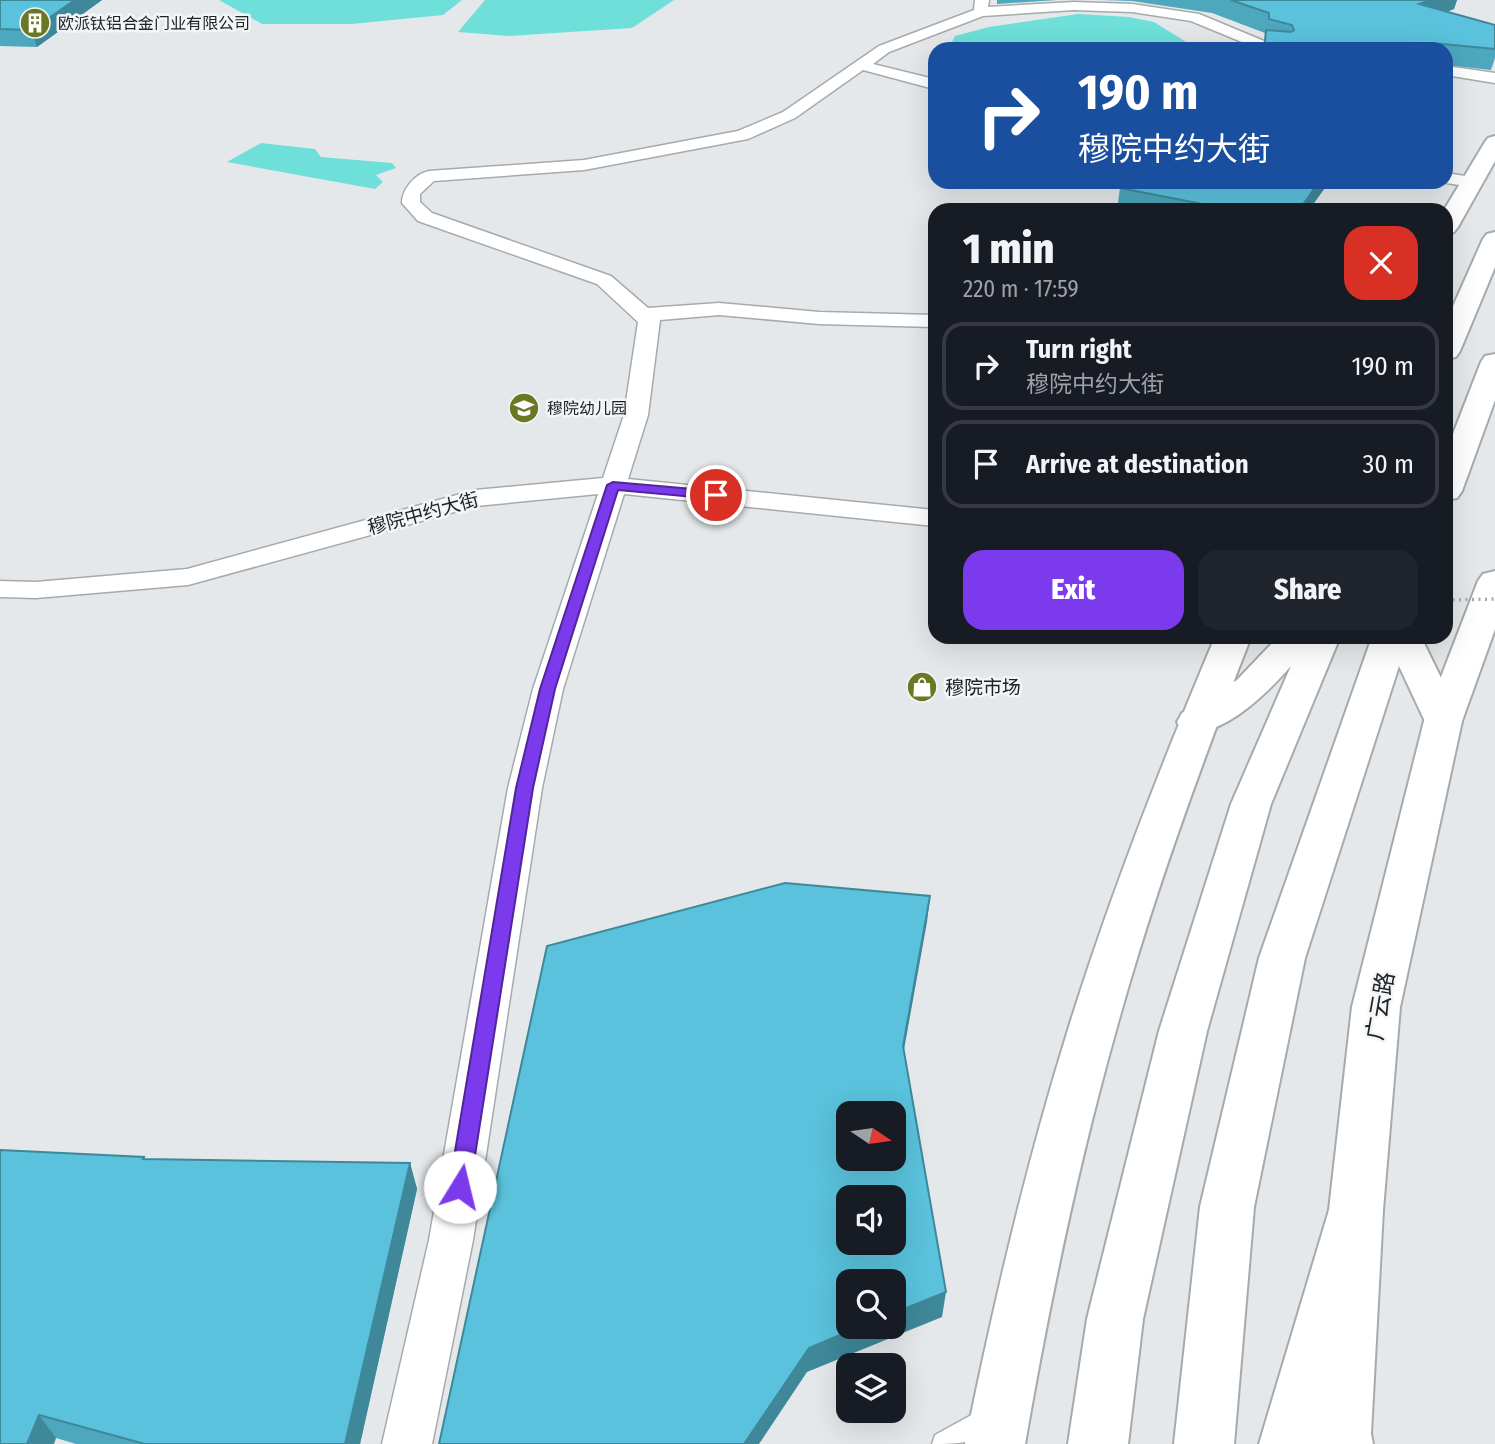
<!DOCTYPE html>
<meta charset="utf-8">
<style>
body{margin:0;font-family:"Fira Sans Condensed","Noto Sans SC",sans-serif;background:#20242c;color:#f1f3f6;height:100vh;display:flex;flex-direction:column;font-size:26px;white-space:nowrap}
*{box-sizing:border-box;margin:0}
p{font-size:23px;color:#9ea1a6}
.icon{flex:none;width:38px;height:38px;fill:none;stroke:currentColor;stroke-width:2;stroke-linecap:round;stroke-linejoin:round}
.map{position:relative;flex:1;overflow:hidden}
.side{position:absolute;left:928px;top:203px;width:525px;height:441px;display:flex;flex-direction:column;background:#171b24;border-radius:21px;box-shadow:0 7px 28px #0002}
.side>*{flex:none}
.hud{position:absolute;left:928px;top:42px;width:525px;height:147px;border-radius:21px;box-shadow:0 7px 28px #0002;background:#1a4fa0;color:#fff;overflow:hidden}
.needle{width:46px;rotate:103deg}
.fabs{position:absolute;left:836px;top:1101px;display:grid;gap:14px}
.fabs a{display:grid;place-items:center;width:70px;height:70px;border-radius:14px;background:#171b24;box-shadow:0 7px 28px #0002;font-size:35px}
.pin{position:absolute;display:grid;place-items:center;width:60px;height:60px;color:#fff;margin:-30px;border:4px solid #fff;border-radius:50%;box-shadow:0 2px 7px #0007}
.me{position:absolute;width:77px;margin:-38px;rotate:9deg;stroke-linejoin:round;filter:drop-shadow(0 0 5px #0008)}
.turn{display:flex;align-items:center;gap:24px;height:147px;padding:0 35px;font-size:32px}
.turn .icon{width:91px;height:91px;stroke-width:2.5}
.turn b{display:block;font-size:49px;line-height:60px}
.round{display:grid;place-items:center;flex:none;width:74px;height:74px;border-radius:21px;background:#20242c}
.head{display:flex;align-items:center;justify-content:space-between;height:119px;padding:0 35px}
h1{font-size:42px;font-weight:800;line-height:52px}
.primary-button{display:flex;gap:14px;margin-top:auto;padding:14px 35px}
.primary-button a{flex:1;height:80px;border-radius:21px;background:#7c3aed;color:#fff;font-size:28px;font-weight:800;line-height:80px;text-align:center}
.primary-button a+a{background:#20242c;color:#f1f3f6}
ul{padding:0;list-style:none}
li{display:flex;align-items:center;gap:21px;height:88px;margin:0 14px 10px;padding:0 21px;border:4px solid #363941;border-radius:21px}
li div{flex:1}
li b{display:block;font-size:26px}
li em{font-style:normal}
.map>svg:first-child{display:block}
.water{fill:#6fdfd9}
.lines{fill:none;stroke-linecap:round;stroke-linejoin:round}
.lane-casing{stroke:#a7aaac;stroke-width:3}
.street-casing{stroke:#a7aaac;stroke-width:3}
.secondary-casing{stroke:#a7aaac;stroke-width:4}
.primary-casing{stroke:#a7aaac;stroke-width:4}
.lane{fill:#fff;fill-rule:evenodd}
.street{fill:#fff;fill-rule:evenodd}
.secondary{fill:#fff;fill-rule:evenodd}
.primary{fill:#fff;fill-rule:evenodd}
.path-bridge{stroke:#a7a9ab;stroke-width:3.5;stroke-dasharray:2 4.5;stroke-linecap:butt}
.wall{fill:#4da7bd}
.shaded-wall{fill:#3f889a}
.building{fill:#5ac2dc;stroke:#3f889a;stroke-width:2;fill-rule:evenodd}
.route{fill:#7c3aed;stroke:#51269a;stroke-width:2}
.labels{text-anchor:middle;stroke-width:5;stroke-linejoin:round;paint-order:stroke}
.far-poi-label{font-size:16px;fill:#212223;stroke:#f3f6f8;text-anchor:start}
.street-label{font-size:19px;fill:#212223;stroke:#f3f6f8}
.poi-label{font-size:19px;fill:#212223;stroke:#f3f6f8;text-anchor:start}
.near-street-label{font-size:23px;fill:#212223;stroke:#f3f6f8}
</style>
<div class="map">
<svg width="1495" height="1444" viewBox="0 0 1495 1444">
<rect width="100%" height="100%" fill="#e5e8ea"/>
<path class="water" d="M 219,0 L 462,0 L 443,15 L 352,24 L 262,24 Z
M 485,0 L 674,0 L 632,28 L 509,36 L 458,32 Z
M 1078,14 L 1129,17 L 1154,22 L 1191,45 L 1167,49 L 970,49 L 952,42 L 955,36 L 989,27 Z
M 261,143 L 315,149 L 321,157 L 392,163 L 396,168 L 376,175 L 383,182 L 375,189 L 227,162 Z"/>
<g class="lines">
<g class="lane-casing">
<path id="lane" d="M 986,1407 L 995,1410 L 998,1419 C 987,1444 956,1444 932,1444 L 935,1435 Z"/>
</g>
<g class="street-casing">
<path id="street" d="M 975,0 L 989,0 L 988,7 L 1074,2 L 1132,4 L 1199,14 L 1264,41 L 1285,46 L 1287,49 L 1254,47 L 1191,21 L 1132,12 L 1074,10 L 983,16 L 889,52 L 873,64 L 934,79 L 934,89 L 863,70 L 795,118 L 748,139 L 584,170 L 434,181 L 420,194 L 420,202 L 432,213 L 611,276 L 648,308 L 719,303 L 819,312 L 934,315 L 934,327 L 819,324 L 719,315 L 660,320 L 648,415 L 628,479 L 934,510 L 934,526 L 624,494 L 563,689 L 542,788 L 473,1240 L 432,1444 L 382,1444 L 429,1240 L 508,788 L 533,689 L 598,494 L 476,506 L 188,585 L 36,598 L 0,597 L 0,581 L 36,582 L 187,569 L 475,490 L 603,478 L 624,415 L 638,322 L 597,284 L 418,221 L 402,203 C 402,189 415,174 429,171 L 584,160 L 738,131 L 783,112 L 879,46 L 974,10 Z
M 1446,66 L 1495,73 L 1495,83 L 1446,75 Z
M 1446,173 L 1478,178 L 1481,182 L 1472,187 L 1440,182 L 1446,182 Z"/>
</g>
<g class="secondary-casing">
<path id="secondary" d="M 1495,136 L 1495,161 L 1458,227 L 1454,232 L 1446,234 L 1444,210 L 1485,142 L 1488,138 Z
M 1495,571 L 1495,629 L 1462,721 L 1400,1007 L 1383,1210 L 1371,1434 L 1373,1444 L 1313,1444 L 1311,1434 L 1329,1210 L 1352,1007 L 1424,721 L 1478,581 L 1483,574 Z
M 1215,637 L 1251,637 C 1200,767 1152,899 1115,1034 C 1077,1169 1049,1306 1025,1444 L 965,1444 C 993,1306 1025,1168 1067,1033 C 1109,898 1160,767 1215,637 Z"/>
</g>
<g class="primary-casing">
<path id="primary" d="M 1495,232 L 1495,267 L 1460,351 L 1456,357 L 1446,359 L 1446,322 L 1483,239 L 1487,234 Z
M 1495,354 L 1495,400 L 1462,491 L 1457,498 L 1446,500 L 1446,452 L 1481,362 L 1485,356 Z
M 1278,637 L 1340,637 L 1271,804 L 1207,1031 L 1143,1319 L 1128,1444 L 1068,1444 L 1087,1319 L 1159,1031 L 1231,804 L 1291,666 C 1268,692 1220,741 1182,731 L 1177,722 L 1182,713 L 1237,680 Z
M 1372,637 L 1421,637 L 1462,721 L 1457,730 L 1443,734 L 1429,730 L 1399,666 L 1305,958 L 1254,1207 L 1234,1444 L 1174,1444 L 1200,1207 L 1259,958 Z
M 1356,1186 L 1375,1193 L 1383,1210 L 1319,1444 L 1259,1444 L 1329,1210 L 1337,1193 Z"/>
</g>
<use href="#lane" class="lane"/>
<use href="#street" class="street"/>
<use href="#secondary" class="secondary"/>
<use href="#primary" class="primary"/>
<path class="path-bridge" d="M 1446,600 L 1495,599"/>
</g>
<path class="wall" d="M 0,0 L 102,0 L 37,47 L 0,46 Z
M 997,0 L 1057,0 L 997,4 Z
M 1102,0 L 1457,0 L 1454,9 L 1446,12 L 1495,25 L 1495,58 L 1491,70 L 1446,65 L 1446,49 L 1258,49 L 1264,43 L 1265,33 L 1212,13 L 1132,1 Z
M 1329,182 L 1309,210 L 1117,210 L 1120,188 Z
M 144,1157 L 145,1159 L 410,1163 L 417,1189 L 360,1444 L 76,1444 L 56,1438 L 0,1444 Z"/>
<path class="shaded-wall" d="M 75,0 L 102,0 L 37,47 L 31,30 Z
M 1431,0 L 1457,0 L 1454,9 L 1414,24 L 1419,4 Z
M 1432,43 L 1430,49 L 1422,49 Z
M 1319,182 L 1329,182 L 1309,210 L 1299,210 Z
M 930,896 L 927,922 L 900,1072 L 903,1046 Z
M 410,1163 L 417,1189 L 360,1444 L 345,1444 Z
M 946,1292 L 942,1317 L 807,1372 L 759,1444 L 744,1444 L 809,1348 L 861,1326 L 894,1326 L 894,1313 Z
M 39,1415 L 56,1438 L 54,1444 L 27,1444 Z"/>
<path class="building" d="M 0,0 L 75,0 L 31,30 L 0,29 Z
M 1231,0 L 1431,0 L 1419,4 L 1495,25 L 1495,49 L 1432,43 L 1422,49 L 1258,49 L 1265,42 L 1266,30 L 1291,32 L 1294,30 L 1292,25 L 1269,19 L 1269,13 Z
M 1126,182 L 1319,182 L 1299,210 L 1233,210 L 1120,188 Z
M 785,883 L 930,896 L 903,1046 L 946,1292 L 894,1313 L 894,1281 L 849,1281 L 849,1326 L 861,1326 L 809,1348 L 744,1444 L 439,1444 L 547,946 ZM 849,1113 L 894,1113 L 894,1158 L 849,1158 ZM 849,1197 L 894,1197 L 894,1242 L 849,1242 Z
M 0,1150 L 144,1157 L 143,1159 L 410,1163 L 345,1444 L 145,1444 L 39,1415 L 27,1444 L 0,1444 Z"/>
<path class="route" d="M 613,482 L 716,491 L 723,495 L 716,499 L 618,490 L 555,689 L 533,788 L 470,1187 L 467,1194 L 460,1197 L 452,1194 L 449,1187 L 516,788 L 540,689 L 607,485 Z"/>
<defs>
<g id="building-disc" transform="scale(1.575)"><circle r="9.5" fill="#6b7723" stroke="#f3f6f8"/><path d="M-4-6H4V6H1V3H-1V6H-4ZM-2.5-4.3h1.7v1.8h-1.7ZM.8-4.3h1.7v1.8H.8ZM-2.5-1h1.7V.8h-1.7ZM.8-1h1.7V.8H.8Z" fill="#fff"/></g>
<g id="school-disc" transform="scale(1.575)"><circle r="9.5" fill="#6b7723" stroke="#f3f6f8"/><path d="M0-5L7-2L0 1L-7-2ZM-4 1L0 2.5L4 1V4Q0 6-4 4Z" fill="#fff"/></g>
<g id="shop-disc" transform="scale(1.575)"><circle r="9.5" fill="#6b7723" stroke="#f3f6f8"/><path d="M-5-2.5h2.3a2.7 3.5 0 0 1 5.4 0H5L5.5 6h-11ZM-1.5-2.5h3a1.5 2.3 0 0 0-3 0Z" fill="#fff"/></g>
</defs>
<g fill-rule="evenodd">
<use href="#building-disc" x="35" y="23"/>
<use href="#school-disc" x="524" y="408"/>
<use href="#shop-disc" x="922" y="687"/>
</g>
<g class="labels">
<g class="far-poi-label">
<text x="58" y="29">欧派钛铝合金门业有限公司</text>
<text x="547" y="414">穆院幼儿园</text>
</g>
<g class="street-label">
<text transform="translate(423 513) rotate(-15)" y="7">穆院中约大街</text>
</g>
<g class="poi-label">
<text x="945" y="694">穆院市场</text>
</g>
<g class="near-street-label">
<text transform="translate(1380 1006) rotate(-80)" y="8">广云路</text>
</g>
</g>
</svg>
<div class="fabs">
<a><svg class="needle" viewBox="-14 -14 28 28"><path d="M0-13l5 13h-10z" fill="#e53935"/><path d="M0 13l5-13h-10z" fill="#9ea1a6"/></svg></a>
<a><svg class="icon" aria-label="sound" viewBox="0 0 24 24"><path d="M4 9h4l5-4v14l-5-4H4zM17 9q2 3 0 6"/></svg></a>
<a><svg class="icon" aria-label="search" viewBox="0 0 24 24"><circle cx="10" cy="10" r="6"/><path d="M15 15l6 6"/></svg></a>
<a><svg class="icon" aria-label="layers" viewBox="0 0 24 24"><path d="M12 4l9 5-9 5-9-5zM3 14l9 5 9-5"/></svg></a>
</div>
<div class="pin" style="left:716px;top:495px;background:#d93025"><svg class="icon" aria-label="arrive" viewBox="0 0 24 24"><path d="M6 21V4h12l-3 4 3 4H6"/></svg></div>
<svg class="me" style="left:460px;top:1187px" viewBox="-20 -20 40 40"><circle r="19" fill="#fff"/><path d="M0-13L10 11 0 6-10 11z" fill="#7c3aed"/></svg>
<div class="hud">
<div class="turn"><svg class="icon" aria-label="right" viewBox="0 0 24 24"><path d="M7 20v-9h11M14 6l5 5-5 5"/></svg><div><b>190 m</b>穆院中约大街</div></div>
</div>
<section class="side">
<div class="head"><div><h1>1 min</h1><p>220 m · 17:59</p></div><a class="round" style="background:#d93025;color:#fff"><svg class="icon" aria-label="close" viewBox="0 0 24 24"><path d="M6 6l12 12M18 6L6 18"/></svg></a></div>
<ul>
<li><svg class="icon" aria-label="right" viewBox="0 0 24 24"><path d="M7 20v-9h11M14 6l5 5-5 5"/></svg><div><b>Turn right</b><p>穆院中约大街</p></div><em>190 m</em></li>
<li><svg class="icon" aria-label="arrive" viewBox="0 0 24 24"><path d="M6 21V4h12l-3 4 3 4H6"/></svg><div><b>Arrive at destination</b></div><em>30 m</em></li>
</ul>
<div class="primary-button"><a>Exit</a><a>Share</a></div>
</section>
</div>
